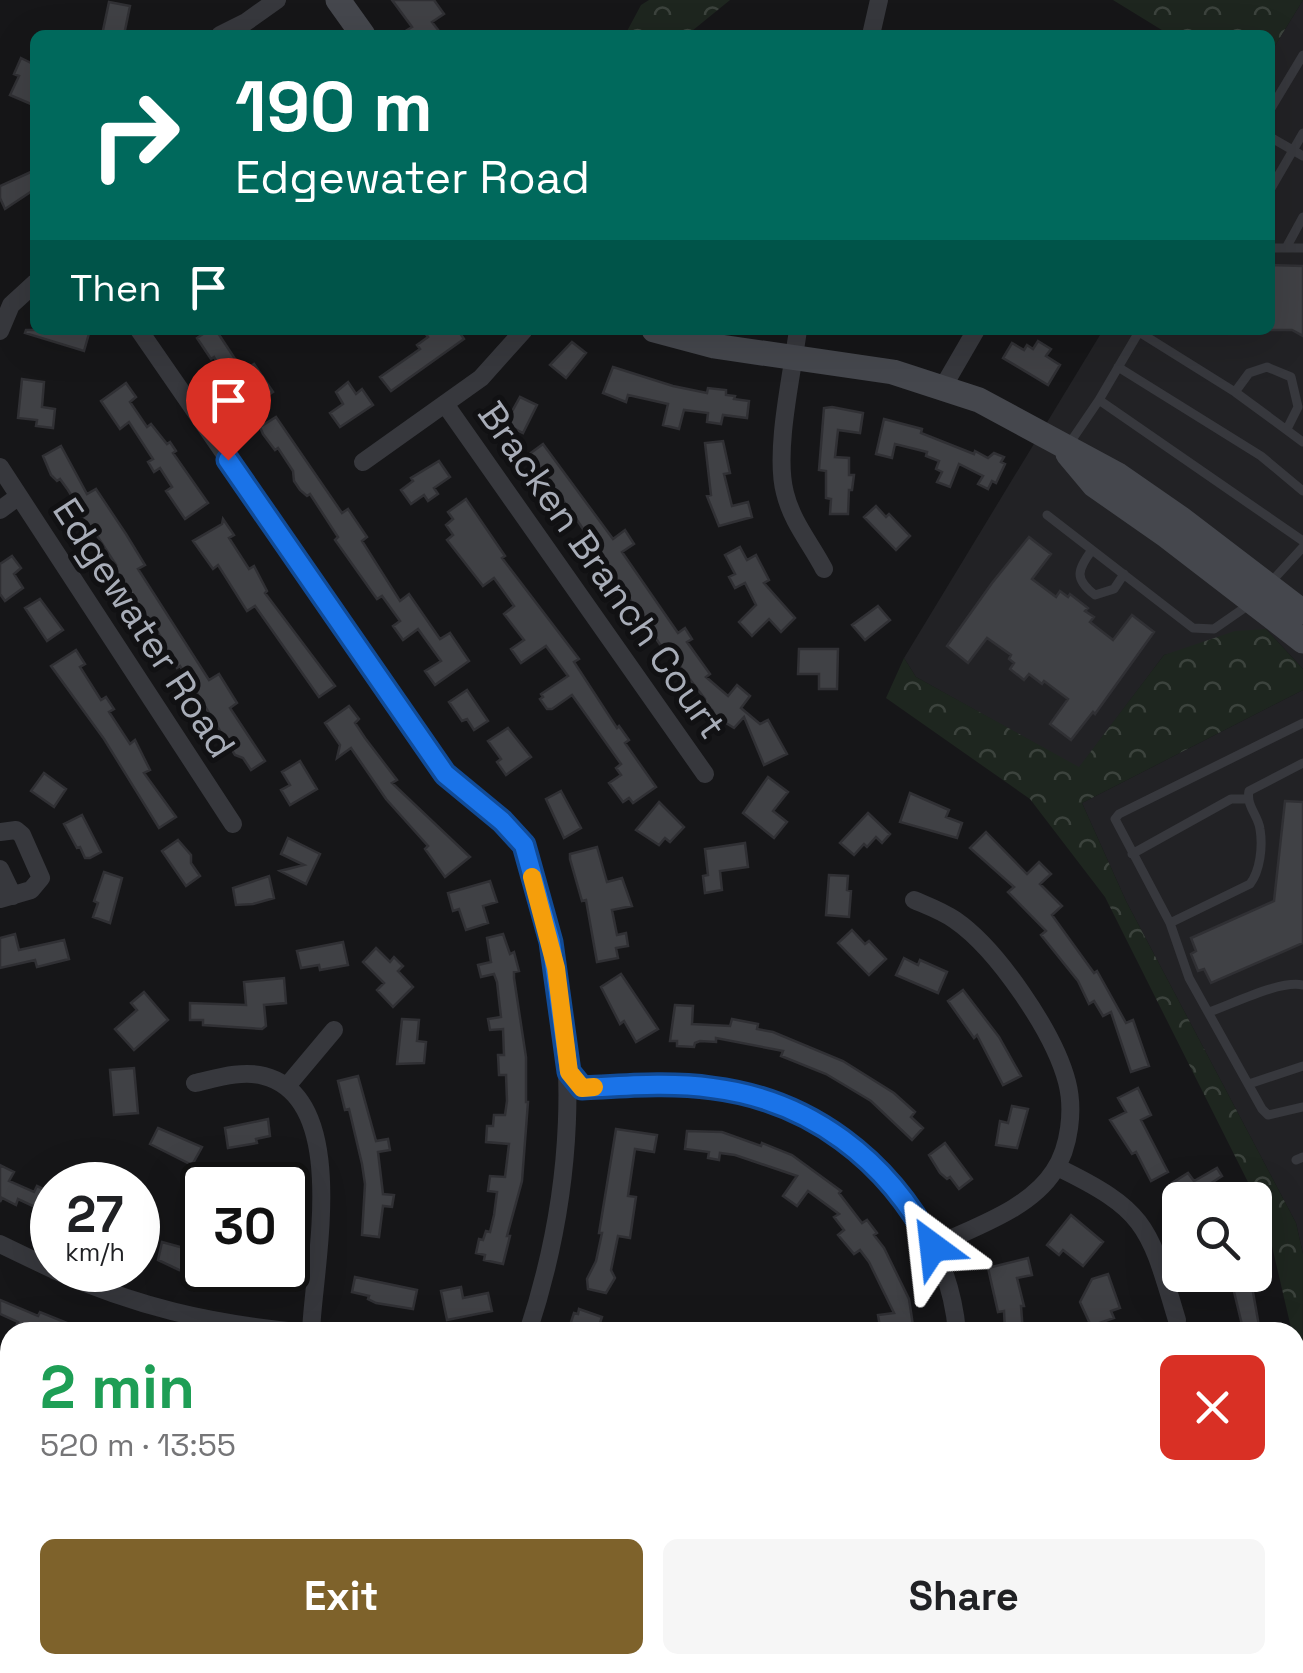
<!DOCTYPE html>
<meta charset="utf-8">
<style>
body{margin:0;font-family:"Space Grotesk",sans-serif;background:#f6f6f6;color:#202124;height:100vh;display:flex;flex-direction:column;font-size:38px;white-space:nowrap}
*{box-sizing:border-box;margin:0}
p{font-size:32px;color:#757577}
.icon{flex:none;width:55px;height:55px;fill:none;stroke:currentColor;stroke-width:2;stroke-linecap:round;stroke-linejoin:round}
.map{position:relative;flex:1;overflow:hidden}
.drawer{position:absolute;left:0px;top:1322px;width:1305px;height:352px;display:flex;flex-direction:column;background:#fff;border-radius:30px 30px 0 0;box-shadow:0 10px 40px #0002}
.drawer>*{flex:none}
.banner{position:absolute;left:30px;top:30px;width:1245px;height:305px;border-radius:15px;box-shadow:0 10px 40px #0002;background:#00695c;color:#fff;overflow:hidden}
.fabs{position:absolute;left:1162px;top:1182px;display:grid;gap:20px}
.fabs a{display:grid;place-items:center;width:110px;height:110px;border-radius:15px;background:#fff;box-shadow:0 10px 40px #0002;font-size:50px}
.speed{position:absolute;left:30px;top:1162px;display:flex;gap:20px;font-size:50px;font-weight:700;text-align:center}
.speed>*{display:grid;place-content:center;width:130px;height:130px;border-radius:50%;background:#fff;box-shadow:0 10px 40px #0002;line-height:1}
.speed small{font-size:25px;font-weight:400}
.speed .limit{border:5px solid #111;border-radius:15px;background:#fff;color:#111}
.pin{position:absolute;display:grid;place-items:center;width:85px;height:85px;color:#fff;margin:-102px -42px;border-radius:50% 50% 50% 0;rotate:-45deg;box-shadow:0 0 10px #0007}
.pin .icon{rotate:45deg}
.me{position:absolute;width:110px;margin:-55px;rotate:330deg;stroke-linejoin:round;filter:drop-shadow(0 0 8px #0008)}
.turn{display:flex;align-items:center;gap:35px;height:210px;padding:0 40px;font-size:45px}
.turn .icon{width:130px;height:130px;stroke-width:2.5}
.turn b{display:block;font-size:70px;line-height:85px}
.then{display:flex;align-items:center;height:95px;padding:0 40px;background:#0003;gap:20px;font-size:38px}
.round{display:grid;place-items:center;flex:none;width:105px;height:105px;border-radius:15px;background:#f6f6f6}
.head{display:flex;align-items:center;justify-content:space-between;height:170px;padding:0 40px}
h1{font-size:60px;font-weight:800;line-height:75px;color:#1e9e55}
.button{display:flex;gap:20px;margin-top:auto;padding:20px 40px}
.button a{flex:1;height:115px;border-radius:15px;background:#7e622b;color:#fff;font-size:40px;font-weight:800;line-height:115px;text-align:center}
.button a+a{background:#f6f6f6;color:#202124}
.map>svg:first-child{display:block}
.built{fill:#222225}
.forest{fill:url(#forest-crowns)}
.building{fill:#404145;stroke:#303034;stroke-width:2.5}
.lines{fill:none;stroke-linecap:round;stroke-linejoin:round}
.lane{stroke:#37383d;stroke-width:9}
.street{stroke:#37383d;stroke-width:18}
.secondary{stroke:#45474d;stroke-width:25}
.route-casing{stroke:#114b97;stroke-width:25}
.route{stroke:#1a73e8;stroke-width:18}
.slow{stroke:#f59e0b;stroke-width:18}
.labels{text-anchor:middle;stroke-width:10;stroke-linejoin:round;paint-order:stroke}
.street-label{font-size:38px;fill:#a8adb8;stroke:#111113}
</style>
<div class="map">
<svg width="1303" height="1673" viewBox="0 0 1303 1673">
<defs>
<pattern id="forest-crowns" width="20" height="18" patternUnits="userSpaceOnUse" patternTransform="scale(2.5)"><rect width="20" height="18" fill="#1e261f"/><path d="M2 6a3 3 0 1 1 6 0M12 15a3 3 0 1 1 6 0" fill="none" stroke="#3c433d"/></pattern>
</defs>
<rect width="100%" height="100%" fill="#161618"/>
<path class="built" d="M 1303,0 L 1303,669 L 1266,629 L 1164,655 L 1079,768 L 916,677 L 904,658 L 1103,330 L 1270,330 L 1270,54 Z
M 1303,690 L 1303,1254 L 1296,1223 L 1126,901 L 1082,803 Z"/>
<path class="forest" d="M 649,0 L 730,0 L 687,35 L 625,35 L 641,5 Z
M 1113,0 L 1303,0 L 1270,54 L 1270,35 L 1170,35 Z
M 1266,629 L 1303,669 L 1303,690 L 1082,803 L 1126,901 L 1296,1223 L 1303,1254 L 1302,1624 L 1295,1616 L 1295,1332 L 1292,1332 L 1265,1216 L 1105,897 L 1030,799 L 886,698 L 904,658 L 916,677 L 1079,767 L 1164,655 L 1235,631 Z"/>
<path class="building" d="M 392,0 L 434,0 L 444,14 L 432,22 L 442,35 L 399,35 L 412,27 Z
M 109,2 L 130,6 L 124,35 L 102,35 Z
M 21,58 L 35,65 L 35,94 L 31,104 L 10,95 L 19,76 L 14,74 Z
M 35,170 L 35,189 L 5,209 L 0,198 L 0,186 Z
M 1270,265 L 1303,266 L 1303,336 L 1292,330 L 1270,330 Z
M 26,330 L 90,330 L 84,351 L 25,333 Z
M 209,330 L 216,330 L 243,371 L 254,364 L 273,392 L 247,409 L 238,396 L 243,392 L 226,366 L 221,369 L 214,357 L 211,359 L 197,338 Z
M 423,330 L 458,330 L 464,339 L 391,391 L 380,377 L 420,349 L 417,345 L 428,337 Z
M 1038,341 L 1051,349 L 1046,356 L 1060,365 L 1048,385 L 1003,358 L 1012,343 L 1024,350 L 1027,345 L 1033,349 Z
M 572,342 L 586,353 L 566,378 L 550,365 Z
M 613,367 L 673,386 L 707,393 L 708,388 L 726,390 L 726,395 L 735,396 L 734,399 L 749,401 L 747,418 L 723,415 L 721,424 L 707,422 L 708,413 L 684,410 L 679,429 L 663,425 L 668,404 L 628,395 L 626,402 L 603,393 Z
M 22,379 L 44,382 L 42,407 L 55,409 L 53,428 L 36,426 L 37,420 L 18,418 Z
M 348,382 L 356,394 L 362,389 L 373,405 L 340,427 L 330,413 L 343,404 L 336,392 Z
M 126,383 L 136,397 L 130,402 L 147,427 L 151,424 L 167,444 L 170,442 L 176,451 L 173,453 L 208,503 L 185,519 L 166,491 L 172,487 L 160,468 L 154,472 L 148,462 L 153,459 L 129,422 L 120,429 L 101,401 Z
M 520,397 L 537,405 L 523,433 L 505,424 Z
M 832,407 L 863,413 L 860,433 L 838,430 L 835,457 L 849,458 L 849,475 L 854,475 L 852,490 L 849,490 L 848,514 L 830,514 L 831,499 L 826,498 L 826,471 L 819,470 L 824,408 Z
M 276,417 L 342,513 L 348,509 L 367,537 L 362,541 L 400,601 L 409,594 L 440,639 L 450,633 L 469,661 L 435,685 L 425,671 L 441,661 L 418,629 L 403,640 L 393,626 L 400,621 L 382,596 L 377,599 L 335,540 L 338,537 L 310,494 L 307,496 L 300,490 L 294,481 L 293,471 L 278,448 L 275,450 L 263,434 L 260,427 Z
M 884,419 L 922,429 L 921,433 L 974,454 L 975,451 L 988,458 L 994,453 L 1004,457 L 1001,462 L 1005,464 L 996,483 L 992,481 L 988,489 L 978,484 L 983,476 L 959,464 L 950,487 L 937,482 L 942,472 L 936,469 L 939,461 L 926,456 L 927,452 L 895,444 L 892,458 L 876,454 Z
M 723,441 L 730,473 L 724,474 L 732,506 L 748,502 L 752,517 L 719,526 L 707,496 L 711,495 L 705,443 Z
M 543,444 L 613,539 L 625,530 L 634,544 L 622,552 L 678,633 L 685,628 L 692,639 L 687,642 L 710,674 L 706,677 L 728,696 L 737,685 L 750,696 L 741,708 L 760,724 L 768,720 L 787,754 L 764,765 L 744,717 L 734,728 L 710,713 L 712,710 L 703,702 L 705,699 L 665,647 L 663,649 L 571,511 L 528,455 Z
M 61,446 L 87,494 L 96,489 L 126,534 L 145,565 L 138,569 L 209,680 L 219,674 L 237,703 L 230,708 L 265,761 L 251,770 L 243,758 L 235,755 L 180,666 L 177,668 L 163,646 L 165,644 L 150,619 L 147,621 L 142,615 L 112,568 L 116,565 L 94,531 L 90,534 L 80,519 L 84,516 L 68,490 L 60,479 L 57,481 L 51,475 L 43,456 Z
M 439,461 L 450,477 L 434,488 L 438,494 L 428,501 L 424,495 L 411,504 L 401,490 L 413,481 L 411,478 Z
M 466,499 L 505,556 L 502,558 L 579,659 L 574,662 L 617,728 L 619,726 L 629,740 L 625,743 L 656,787 L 633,803 L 629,798 L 623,802 L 609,783 L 621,775 L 616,768 L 621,764 L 572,695 L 552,709 L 547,709 L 540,699 L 543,697 L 541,694 L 568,676 L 546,646 L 521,663 L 511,649 L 524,640 L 504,614 L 514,606 L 494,578 L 483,586 L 447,540 L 453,535 L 446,525 L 453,519 L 448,512 Z
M 876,506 L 886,517 L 889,514 L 910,536 L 896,550 L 864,517 Z
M 223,519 L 234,535 L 229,538 L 249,569 L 254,566 L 267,591 L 265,593 L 335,686 L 319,697 L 255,606 L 247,611 L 218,565 L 213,569 L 193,541 L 222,524 Z
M 1029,537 L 1051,554 L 1032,579 L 1056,597 L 1060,591 L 1068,597 L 1070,594 L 1088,608 L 1085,611 L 1094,617 L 1090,622 L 1113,640 L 1132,615 L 1154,632 L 1095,714 L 1093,712 L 1071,740 L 1050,724 L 1068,699 L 1044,681 L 1042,684 L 1029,674 L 1024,680 L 1010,669 L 1014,663 L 1009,659 L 1011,655 L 987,638 L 968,663 L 947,646 L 992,583 Z
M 740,547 L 747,560 L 756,555 L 769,580 L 764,583 L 795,618 L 781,632 L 769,619 L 752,636 L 739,622 L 756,605 L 745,583 L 735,588 L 729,577 L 735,574 L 725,555 Z
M 12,556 L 21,568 L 14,574 L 23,588 L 5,601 L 0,594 L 0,564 Z
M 40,599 L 63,630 L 47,641 L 25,608 Z
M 878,606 L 890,620 L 865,640 L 852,625 Z
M 799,649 L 838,649 L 837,689 L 819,689 L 819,674 L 798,674 Z
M 76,650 L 85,664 L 80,667 L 101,700 L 106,697 L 114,709 L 109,712 L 130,744 L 135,740 L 150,770 L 144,773 L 176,817 L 159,828 L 104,739 L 51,666 Z
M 467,690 L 488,721 L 474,730 L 467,719 L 462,721 L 449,702 Z
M 349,706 L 359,719 L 355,723 L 365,738 L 397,780 L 392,783 L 470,857 L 445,877 L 425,849 L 428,846 L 386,799 L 351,748 L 337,758 L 340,745 L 325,723 Z
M 508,728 L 531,757 L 506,775 L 497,762 L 501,759 L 488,741 Z
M 300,761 L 317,789 L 290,805 L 281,790 L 290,785 L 282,772 Z
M 44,773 L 66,789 L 54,807 L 31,791 Z
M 768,777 L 788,792 L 773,811 L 787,822 L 774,838 L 743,813 Z
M 561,791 L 581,828 L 564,838 L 546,799 Z
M 910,793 L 949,810 L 946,817 L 962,823 L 957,838 L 900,822 Z
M 1285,801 L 1303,802 L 1303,943 L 1211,983 L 1204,969 L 1198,971 L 1191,954 L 1196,951 L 1191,938 L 1274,901 Z
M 659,802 L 684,827 L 670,842 L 665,838 L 659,845 L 636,830 Z
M 868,813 L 890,834 L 882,843 L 876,837 L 867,847 L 864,844 L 854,855 L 840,843 Z
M 82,815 L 101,852 L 90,858 L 85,858 L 80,847 L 77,848 L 64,824 Z
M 986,832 L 1027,874 L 1039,862 L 1051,874 L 1040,884 L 1062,906 L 1052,915 L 1094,973 L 1097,971 L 1126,1023 L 1133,1020 L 1149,1066 L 1131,1072 L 1111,1012 L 1103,1016 L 1094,1001 L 1089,1004 L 1078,981 L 1041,935 L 1046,931 L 1008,892 L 1014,887 L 970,848 Z
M 288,838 L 320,854 L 306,884 L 280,871 L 304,865 L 281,854 Z
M 178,840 L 191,855 L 191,863 L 200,876 L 186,886 L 162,851 Z
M 745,843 L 748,867 L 720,871 L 722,890 L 705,893 L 703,876 L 708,875 L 705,849 Z
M 597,847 L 607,882 L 622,878 L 632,906 L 612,910 L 617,935 L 626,933 L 628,946 L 616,948 L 618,958 L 597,962 L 586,900 L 582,901 L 570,859 L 570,854 Z
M 104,872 L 122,878 L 110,923 L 93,917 L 98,903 L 94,901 Z
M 829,875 L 848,876 L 847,890 L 851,891 L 849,917 L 826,915 Z
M 269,876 L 274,898 L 253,904 L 236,905 L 233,888 Z
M 490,881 L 497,902 L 483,906 L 488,923 L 466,930 L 459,909 L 453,911 L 448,893 Z
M 852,930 L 865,944 L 869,941 L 886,959 L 869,975 L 838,943 Z
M 15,934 L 19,950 L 64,940 L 69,959 L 37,967 L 35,960 L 0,968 L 0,938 Z
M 503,934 L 510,954 L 514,952 L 519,971 L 514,972 L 514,978 L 526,1057 L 526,1102 L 528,1102 L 522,1181 L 507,1236 L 510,1236 L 503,1264 L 484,1260 L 485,1255 L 476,1253 L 479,1239 L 483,1240 L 486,1231 L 490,1232 L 494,1215 L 497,1192 L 488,1191 L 490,1176 L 505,1177 L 509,1144 L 486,1142 L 487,1126 L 493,1126 L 494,1115 L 505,1115 L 507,1101 L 506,1075 L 499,1075 L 498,1055 L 504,1055 L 503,1029 L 490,1030 L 488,1019 L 501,1017 L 497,982 L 494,974 L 481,977 L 478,965 L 491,962 L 487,938 Z
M 343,942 L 348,965 L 320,970 L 319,965 L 301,968 L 297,951 Z
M 376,948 L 390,962 L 394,957 L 403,966 L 398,971 L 413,987 L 393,1007 L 377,990 L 384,983 L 363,962 Z
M 904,958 L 918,965 L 920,960 L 947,972 L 938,993 L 896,975 Z
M 621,974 L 658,1029 L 636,1042 L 624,1021 L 620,1024 L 601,987 Z
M 284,978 L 286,1003 L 264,1005 L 266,1026 L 262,1029 L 203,1025 L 203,1020 L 190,1020 L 190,1003 L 246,1005 L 244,982 Z
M 963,990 L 999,1037 L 1021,1076 L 1003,1085 L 977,1035 L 974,1038 L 948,1001 Z
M 144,992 L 168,1020 L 134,1050 L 115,1029 L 137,1010 L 131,1003 Z
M 675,1005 L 693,1006 L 692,1024 L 730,1026 L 732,1019 L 758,1024 L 757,1029 L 773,1032 L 843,1061 L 894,1093 L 915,1112 L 911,1117 L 923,1128 L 912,1140 L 871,1101 L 826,1074 L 781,1056 L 783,1051 L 716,1038 L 716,1042 L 700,1041 L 695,1043 L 694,1047 L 677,1046 L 677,1041 L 670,1041 Z
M 402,1019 L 419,1020 L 417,1041 L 426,1042 L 424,1063 L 397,1064 Z
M 134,1068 L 138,1113 L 114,1115 L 110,1070 Z
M 358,1076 L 376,1141 L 388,1139 L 390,1150 L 378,1152 L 383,1194 L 394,1195 L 392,1207 L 383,1206 L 379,1237 L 362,1235 L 365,1184 L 362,1164 L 349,1109 L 345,1110 L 338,1081 Z
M 1138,1088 L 1151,1115 L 1141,1120 L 1168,1172 L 1151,1181 L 1136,1152 L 1132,1154 L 1110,1120 L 1126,1112 L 1118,1098 Z
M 1012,1106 L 1028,1109 L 1017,1148 L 996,1145 L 1000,1121 L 1008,1123 Z
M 268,1119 L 270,1136 L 256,1139 L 257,1143 L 228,1148 L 225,1128 Z
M 158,1128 L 202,1147 L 192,1165 L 150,1144 Z
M 616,1129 L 657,1135 L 654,1152 L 635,1149 L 628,1196 L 636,1197 L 630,1238 L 618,1236 L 611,1270 L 615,1278 L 606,1293 L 588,1289 L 587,1279 L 596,1261 L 602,1233 L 599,1233 Z
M 687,1131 L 722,1132 L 761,1146 L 762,1143 L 792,1155 L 841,1191 L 839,1193 L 862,1223 L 867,1220 L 877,1233 L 874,1235 L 884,1248 L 909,1299 L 914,1332 L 893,1332 L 892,1325 L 880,1327 L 878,1315 L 894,1313 L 869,1262 L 860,1250 L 854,1254 L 838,1235 L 844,1230 L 834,1217 L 839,1214 L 808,1191 L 797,1206 L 783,1196 L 797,1176 L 735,1155 L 720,1153 L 719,1160 L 708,1158 L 709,1152 L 685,1149 Z
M 945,1143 L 972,1179 L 959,1189 L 950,1177 L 947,1179 L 940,1173 L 929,1155 Z
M 0,1165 L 14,1172 L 9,1181 L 34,1192 L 37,1186 L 52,1193 L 52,1215 L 18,1199 L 16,1205 L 2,1198 L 0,1202 Z
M 1217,1168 L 1222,1176 L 1202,1189 L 1209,1200 L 1182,1200 L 1172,1183 L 1188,1173 L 1194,1181 Z
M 1071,1215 L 1103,1242 L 1083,1266 L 1063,1250 L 1059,1255 L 1047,1245 Z
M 162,1242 L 202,1253 L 202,1274 L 179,1270 L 158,1260 Z
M 1028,1258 L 1032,1275 L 1017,1278 L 1024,1306 L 1021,1306 L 1023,1332 L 1005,1332 L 1004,1311 L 998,1312 L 988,1268 Z
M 216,1270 L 276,1271 L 274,1288 L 225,1285 L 215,1281 Z
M 1108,1274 L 1120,1308 L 1111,1311 L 1114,1318 L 1091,1326 L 1080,1302 L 1092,1279 Z
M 1230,1275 L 1250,1275 L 1259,1326 L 1243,1329 Z
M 355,1277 L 417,1290 L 413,1309 L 376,1303 L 368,1299 L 369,1296 L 352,1292 Z
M 461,1287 L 463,1298 L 488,1293 L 492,1311 L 447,1320 L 441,1291 Z
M 0,1300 L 38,1316 L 40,1312 L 67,1323 L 63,1332 L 32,1332 L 16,1326 L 18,1322 L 0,1314 Z
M 579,1309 L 602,1317 L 597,1332 L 572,1332 L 569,1328 L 574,1313 L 578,1314 Z"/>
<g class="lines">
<path class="lane" d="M 1270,110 L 1303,55
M 1270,137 L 1303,156
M 1270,190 L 1303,133
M 1270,248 L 1303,248
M 1286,248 L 1303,217
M 1140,330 L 1099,400 L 1303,541
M 1139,332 L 1235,392 L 1303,442
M 1118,367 L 1261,456 L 1303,491
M 1235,392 L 1249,373 L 1267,367 L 1291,377 L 1298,407 L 1287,429
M 1067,447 L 1099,400
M 1047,515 L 1193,628 L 1214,629 L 1250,604
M 1092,550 C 1077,570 1074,579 1095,595 L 1114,589 L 1124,574
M 1271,582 L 1303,547
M 1303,723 L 1119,814 L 1115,819 L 1170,923 L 1189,978 L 1262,1109 L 1268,1115 L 1303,1107
M 1132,854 L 1231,799 L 1247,799
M 1170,923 L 1250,884 C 1260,871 1263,847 1260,829 C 1258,815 1246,806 1249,791 L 1303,763
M 1209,1012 C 1233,1004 1279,980 1303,985
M 1249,1084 L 1303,1066
M 1296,1160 L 1303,1157"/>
<path class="street" d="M 220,35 L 246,22 L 277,0
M 871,35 L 879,0
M 139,330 L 445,773 C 467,795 510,820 524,846 C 534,864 537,891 542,912 C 582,1052 573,1195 528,1332
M 798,330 C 792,374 774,452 785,493 C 792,522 811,544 824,569
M 0,331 L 11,305 L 35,283
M 943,387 L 976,330
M 445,404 L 705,774
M 363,462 L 481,378 L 524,330
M 0,467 L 233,824
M 0,510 L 19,496
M 0,832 L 16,830 L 22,835 L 41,878 L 31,890 L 0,899
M 0,869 L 13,896
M 914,900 C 928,906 942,911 955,920 C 997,949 1054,1032 1067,1082 C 1074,1109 1070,1147 1054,1171 C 1029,1210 973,1227 933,1247
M 569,1072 L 582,1087 C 639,1086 701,1080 757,1096 C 861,1126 948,1223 957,1332
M 195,1083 C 217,1078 242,1070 264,1076 C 352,1099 313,1269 311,1332
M 287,1086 L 334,1030
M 1057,1167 C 1148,1211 1149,1227 1177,1320
M 0,1244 L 52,1269
M 54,1270 C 138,1307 207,1323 298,1332
M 95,1673 L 171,1668 L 224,1673
M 424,1673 L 426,1665
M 925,1673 L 925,1665"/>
<path class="secondary" d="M 338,0 L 363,35
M 654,330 L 714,346 L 893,372 L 979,400 L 1118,475 L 1180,518 L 1303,612
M 1068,454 L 1094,485 L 1167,536 L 1303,641"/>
</g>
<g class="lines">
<g class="route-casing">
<path id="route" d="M 228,460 L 445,774 L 502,821 L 524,845 L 551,942 L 569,1072 L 582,1088 C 624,1086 670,1082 712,1088 C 810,1100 888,1160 933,1247"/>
</g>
<use href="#route" class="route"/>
<path class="slow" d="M 532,877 L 556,968 L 569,1072 L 582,1088 L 594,1087"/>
</g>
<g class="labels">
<g class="street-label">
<text transform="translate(602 570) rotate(55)" y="13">Bracken Branch Court</text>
<text transform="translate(144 628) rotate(57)" y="13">Edgewater Road</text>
</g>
</g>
</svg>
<div class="fabs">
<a><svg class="icon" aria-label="search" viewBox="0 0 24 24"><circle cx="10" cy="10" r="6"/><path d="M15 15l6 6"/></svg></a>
</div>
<div class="speed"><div>27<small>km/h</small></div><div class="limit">30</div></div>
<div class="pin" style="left:228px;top:460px;background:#d93025"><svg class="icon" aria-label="arrive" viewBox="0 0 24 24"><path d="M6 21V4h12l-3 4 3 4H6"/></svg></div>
<svg class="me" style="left:933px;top:1247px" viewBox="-20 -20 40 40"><path d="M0-17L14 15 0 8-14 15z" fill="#1a73e8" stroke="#fff" stroke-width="4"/></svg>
<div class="banner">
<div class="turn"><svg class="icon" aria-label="right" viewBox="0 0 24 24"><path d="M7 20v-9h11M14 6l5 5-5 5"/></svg><div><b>190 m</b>Edgewater Road</div></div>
<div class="then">Then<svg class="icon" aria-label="arrive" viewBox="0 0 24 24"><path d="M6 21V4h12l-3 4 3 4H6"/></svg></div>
</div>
<section class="drawer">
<div class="head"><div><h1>2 min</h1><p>520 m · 13:55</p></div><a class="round" style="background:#d93025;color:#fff"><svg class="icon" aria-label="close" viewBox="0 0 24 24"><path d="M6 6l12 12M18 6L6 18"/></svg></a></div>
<div class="button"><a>Exit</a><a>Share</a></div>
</section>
</div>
